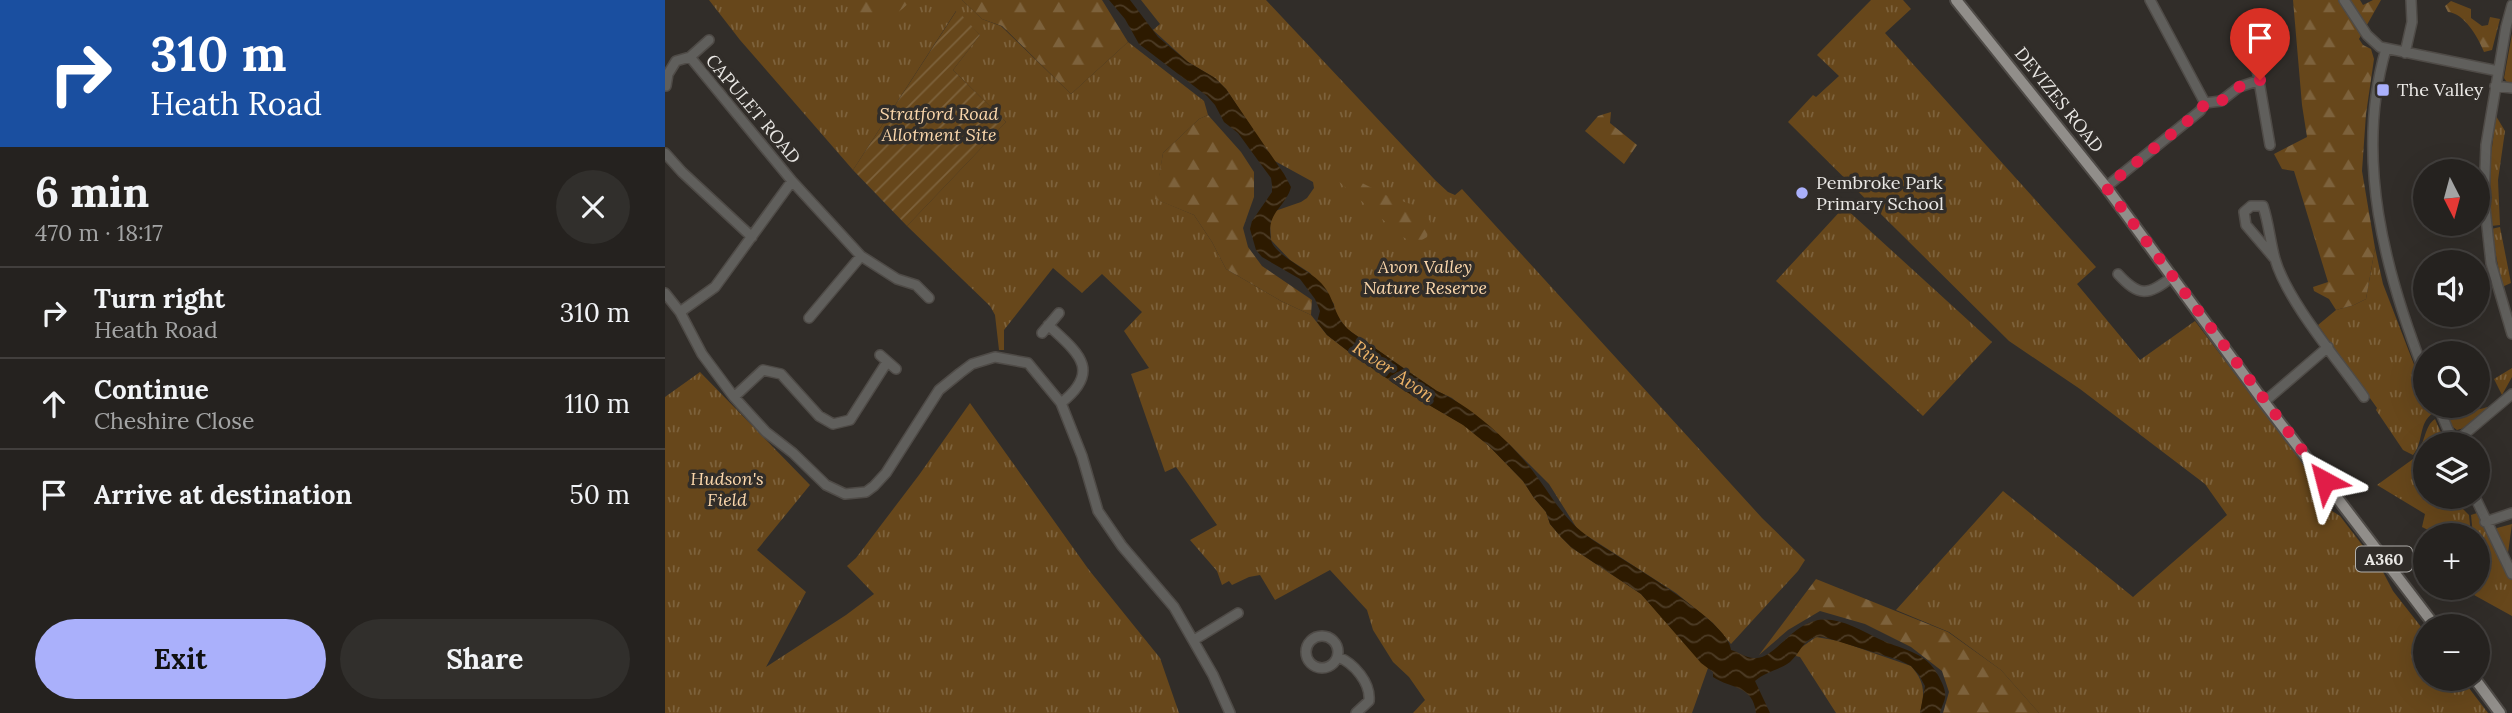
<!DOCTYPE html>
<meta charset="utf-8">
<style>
body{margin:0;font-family:Lora,serif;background:#312f2c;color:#f1f3f6;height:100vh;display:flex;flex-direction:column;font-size:26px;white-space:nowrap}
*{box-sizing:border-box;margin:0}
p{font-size:23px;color:#a3a4a4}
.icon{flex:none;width:38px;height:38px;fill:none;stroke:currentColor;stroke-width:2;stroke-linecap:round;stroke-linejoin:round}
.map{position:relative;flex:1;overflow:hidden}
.panel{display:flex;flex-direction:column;background:#25221f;width:665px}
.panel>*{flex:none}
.guide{background:#1a4fa0;color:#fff;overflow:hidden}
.needle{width:46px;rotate:174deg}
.controls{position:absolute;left:1748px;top:159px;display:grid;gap:14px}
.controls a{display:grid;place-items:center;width:77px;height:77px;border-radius:50%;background:#25221f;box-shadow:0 7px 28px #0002,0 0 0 2px #423f3d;font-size:35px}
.pin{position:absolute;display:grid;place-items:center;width:60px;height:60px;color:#fff;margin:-72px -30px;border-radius:50% 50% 50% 0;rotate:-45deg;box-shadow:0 0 7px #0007}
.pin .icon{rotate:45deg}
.me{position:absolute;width:77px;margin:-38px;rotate:322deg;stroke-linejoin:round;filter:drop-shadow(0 0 5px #0008)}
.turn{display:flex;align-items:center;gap:24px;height:147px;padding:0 35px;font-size:32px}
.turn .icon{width:91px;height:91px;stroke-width:2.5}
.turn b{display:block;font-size:49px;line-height:60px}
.round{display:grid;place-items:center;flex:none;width:74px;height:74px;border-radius:37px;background:#312f2c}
.overview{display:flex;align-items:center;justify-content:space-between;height:119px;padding:0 35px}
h1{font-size:42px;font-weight:800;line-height:52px}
.cta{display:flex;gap:14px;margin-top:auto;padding:14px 35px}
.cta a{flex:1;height:80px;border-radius:42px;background:#aab0fb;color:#111;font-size:28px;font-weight:800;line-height:80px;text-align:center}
.cta a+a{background:#312f2c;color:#f1f3f6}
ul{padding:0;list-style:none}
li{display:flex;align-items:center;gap:21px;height:91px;padding:0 35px;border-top:2px solid #423f3d}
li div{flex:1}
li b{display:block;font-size:26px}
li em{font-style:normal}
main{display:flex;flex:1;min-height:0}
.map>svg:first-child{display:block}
.grass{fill:url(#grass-tufts)}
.forest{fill:url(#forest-firs)}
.garden{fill:url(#garden-furrows)}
.water{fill:url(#water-waves)}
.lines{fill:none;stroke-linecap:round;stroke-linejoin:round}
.minor-casing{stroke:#4f4b47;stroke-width:12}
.major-casing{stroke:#4f4b47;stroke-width:14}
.minor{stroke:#605f5c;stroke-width:9}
.major{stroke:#918e8a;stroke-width:10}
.route{stroke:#e11d48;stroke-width:12;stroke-dasharray:0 21.6}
.poi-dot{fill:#aab0fb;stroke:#312d29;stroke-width:2.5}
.labels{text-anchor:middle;stroke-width:7;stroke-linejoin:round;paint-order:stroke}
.shield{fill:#312d29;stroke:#b2b0ad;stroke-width:2}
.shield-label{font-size:16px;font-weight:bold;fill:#eae8e5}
.poi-label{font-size:18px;fill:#eae8e5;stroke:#312d29;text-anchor:start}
.street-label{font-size:18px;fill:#eae8e5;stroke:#312d29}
.park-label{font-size:18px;font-style:italic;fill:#fbd7ac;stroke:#312d29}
.water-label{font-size:19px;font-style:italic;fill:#ecb267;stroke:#312d29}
</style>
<main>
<section class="panel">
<div class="guide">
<div class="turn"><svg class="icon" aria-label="right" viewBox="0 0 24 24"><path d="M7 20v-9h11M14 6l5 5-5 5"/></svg><div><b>310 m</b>Heath Road</div></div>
</div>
<div class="overview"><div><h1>6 min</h1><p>470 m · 18:17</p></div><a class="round"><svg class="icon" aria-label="close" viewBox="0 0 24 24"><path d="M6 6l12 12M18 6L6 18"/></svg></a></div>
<ul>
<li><svg class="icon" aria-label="right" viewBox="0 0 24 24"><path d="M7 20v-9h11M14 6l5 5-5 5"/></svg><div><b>Turn right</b><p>Heath Road</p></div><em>310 m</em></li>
<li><svg class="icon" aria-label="ahead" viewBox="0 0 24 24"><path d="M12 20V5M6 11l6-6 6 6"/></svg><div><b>Continue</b><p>Cheshire Close</p></div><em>110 m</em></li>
<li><svg class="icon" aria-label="arrive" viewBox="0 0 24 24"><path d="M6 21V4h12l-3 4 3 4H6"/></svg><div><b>Arrive at destination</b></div><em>50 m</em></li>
</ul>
<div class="cta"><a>Exit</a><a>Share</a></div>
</section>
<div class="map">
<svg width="1847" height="713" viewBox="0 0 1847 713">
<defs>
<pattern id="grass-tufts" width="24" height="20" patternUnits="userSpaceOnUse" patternTransform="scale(1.75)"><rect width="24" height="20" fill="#67471b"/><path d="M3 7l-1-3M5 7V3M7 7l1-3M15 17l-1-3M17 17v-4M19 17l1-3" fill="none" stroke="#7d623c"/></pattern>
<pattern id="forest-firs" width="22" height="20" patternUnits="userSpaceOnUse" patternTransform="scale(1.75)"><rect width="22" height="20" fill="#67471b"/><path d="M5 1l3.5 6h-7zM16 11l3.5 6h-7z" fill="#7d623c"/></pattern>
<pattern id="garden-furrows" width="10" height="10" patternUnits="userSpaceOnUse" patternTransform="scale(1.75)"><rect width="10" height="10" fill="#67471b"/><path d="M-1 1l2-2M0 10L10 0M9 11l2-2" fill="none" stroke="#7d623c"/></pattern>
<pattern id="water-waves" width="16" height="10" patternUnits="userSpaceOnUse" patternTransform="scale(1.75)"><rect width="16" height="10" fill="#2d1a00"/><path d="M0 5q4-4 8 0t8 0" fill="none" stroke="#4c3b25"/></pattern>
</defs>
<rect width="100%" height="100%" fill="#312d29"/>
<path class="grass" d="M 44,0 L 297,0 L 317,19 L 336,26 L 406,94 L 463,42 L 539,101 L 543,115 L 534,119 L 498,153 L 491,199 L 529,215 L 547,242 L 561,269 L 616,301 L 646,315 L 662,335 L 684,352 L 740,391 L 799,425 L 823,445 L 858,481 L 869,498 L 881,512 L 885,524 L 896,537 L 907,548 L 976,594 L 1043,668 L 1027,713 L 748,713 L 760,700 L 744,677 L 728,662 L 708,630 L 702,610 L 665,570 L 610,600 L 595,575 L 584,577 L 567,585 L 564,581 L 557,585 L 552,571 L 525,540 L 552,525 L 511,467 L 500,472 L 466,374 L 484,368 L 459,331 L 477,312 L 437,274 L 417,293 L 388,268 L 339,330 L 339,350 L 334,350 L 330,315 L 325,306 L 242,226 L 341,122 L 288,70 L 315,35 L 291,11 L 188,170 L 75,40 Z
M 476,0 L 601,0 L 770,180 L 783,192 L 790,195 L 797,189 L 1097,518 L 1140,560 L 1133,571 L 1066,644 L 1048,623 L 1011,593 L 913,530 L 884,484 L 844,444 L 787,398 L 772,391 L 682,329 L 670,313 L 669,304 L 645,273 L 625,260 L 606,240 L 605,223 L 610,211 L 636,202 L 642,198 L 649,188 L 648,182 L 608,160 L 561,89 L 550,78 L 523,62 L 488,30 L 495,24 Z
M 1206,0 L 1238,0 L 1246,9 L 1220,33 L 1431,267 L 1412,284 L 1475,360 L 1530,321 L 1652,482 L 1653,494 L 1664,509 L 1675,516 L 1718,572 L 1728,591 L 1760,632 L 1760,679 L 1797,679 L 1823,713 L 1374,713 L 1336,670 L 1284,632 L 1231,610 L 1338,491 L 1468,597 L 1562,515 L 1540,484 L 1415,389 L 1344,341 L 1123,122 L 1148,95 L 1151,97 L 1174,76 L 1152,55 Z
M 1847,34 L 1847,84 L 1843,84 L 1839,78 Z
M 1831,116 L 1840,131 L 1833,180 L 1835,225 L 1826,226 L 1825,163 Z
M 1179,207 L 1327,342 L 1258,416 L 1111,281 Z
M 1835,227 L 1846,283 L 1837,287 L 1826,229 Z
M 1710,248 L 1718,284 L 1760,393 L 1760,406 L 1766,406 L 1768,413 C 1753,423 1759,442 1748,455 L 1738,450 L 1711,410 L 1712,408 L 1653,325 L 1671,310 L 1689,305 L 1701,299 Z
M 1847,368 L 1847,377 L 1837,395 L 1829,379 Z
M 35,372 L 145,485 L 92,550 L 141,592 L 101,667 L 181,615 L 209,594 L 182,566 L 191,558 L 254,475 L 305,403 L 424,570 L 495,658 L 514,713 L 0,713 L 0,397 Z
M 1778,406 C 1794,406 1806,413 1822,407 L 1824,409 L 1799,428 L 1792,430 L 1785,425 Z
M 1770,419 L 1781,444 L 1760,444 L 1760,468 L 1750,457 C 1760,445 1759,426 1770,419 Z
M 1748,459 L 1760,471 L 1760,497 L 1786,497 L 1804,515 L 1806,535 L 1773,535 L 1757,527 L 1760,514 L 1712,485 Z
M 1812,513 L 1847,580 L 1847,616 L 1809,595 L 1819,577 L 1813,568 L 1813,536 L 1808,535 L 1806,515 Z
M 1847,524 L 1843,553 L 1831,530 L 1832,528 Z
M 1151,637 L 1174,641 L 1246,666 C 1260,682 1260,693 1255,713 L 1171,713 L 1135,657 L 1131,656 L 1134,649 Z"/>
<path class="forest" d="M 183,0 L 246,0 C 230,20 217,19 194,15 Z
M 297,0 L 437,0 L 463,42 L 406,94 L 337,26 L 317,19 Z
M 1628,0 L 1695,0 L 1698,5 L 1708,0 L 1716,0 L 1694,39 L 1698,45 L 1706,49 L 1709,59 L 1701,114 L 1697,171 L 1710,248 L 1701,299 L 1689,305 L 1671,310 L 1664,299 L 1649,291 L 1648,287 L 1663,282 L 1629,171 L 1617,169 L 1609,154 L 1642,137 L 1637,105 Z
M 1786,1 L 1806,9 L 1806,18 L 1817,26 L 1823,25 L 1825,17 L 1835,19 L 1827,50 L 1819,52 C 1813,37 1799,13 1783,12 L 1780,6 Z
M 946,112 L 945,123 L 972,145 L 959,164 L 920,131 L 933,116 Z
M 543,115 L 576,152 L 589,172 L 589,197 L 578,228 L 583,247 L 597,266 L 647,300 L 646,315 L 616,301 L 561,269 L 547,242 L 529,215 L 490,199 L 498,153 L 534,119 Z
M 677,173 L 727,198 L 749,205 L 765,221 L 762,237 L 750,244 L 738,237 L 671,179 Z
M 1151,579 L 1283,632 L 1336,670 L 1374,713 L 1278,713 L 1284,692 L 1277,671 L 1246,647 L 1200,624 L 1155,611 L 1123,630 L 1094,655 Z"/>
<path class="garden" d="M 292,10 L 315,35 L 288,70 L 341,122 L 242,226 L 188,170 Z"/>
<path class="water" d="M 444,0 L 465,0 L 493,37 L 523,62 L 550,78 L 561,89 L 619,174 L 626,187 C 621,207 600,213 606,240 C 609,254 643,270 654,281 C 670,296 667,311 680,326 C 688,335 701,341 710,348 C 731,363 751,377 772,391 C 804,405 841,438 863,465 C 885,492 896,518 925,538 C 951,557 1065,620 1066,650 C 1075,652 1081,659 1091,658 C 1110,658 1127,624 1153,620 C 1175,617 1195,630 1214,639 C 1242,652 1264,651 1277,683 C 1279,687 1281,693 1280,698 C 1279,703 1276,708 1275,713 L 1255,713 L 1260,686 L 1254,675 L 1246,666 L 1234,660 L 1159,637 C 1138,635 1137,652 1125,662 C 1114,670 1100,672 1090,681 L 1105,713 L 1091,713 C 1088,685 1066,689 1048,677 L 1048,672 L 1036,663 L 976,594 L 907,548 L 896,537 L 885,524 L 881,512 L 869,498 L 858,481 L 823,445 L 798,425 L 740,391 L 684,352 L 662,335 L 652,322 L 655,311 L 650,299 L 635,279 L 597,257 L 591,250 L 585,229 L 587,221 L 607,192 L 607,185 L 606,178 L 592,159 L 573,133 L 559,122 L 550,105 L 542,96 L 474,44 L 460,19 Z"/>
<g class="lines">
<g class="minor-casing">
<path id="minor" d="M 1679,0 L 1702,35 L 1715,47 L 1833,71
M 1847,5 L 1841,27 L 1821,145 L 1819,199 L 1826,263 L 1847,334
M 1584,23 L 1605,145
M 1721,49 C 1689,158 1720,272 1760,374
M 1740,53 L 1747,22 L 1746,0
M 25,57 L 44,40
M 1,86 L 3,74 L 11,61 L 25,57 L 127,181 L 196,256 L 232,279 L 251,285 L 264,298
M 1830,86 L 1847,88
M 1540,103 L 1556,101 L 1574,87 L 1595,80
M 0,153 L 17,172 L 87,237
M 1441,187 L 1535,111 L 1540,103 L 1485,0
M 1610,259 L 1581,225 L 1579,212 L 1586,206 L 1598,206 C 1604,224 1605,241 1610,259 C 1622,301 1673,360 1699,397
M 1453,274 C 1474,297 1483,296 1507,277
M 0,293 L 15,312 L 37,354 L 69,397 L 101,432 L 128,453 L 161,485 L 180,494 L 201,492 L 209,486 L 221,473 L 274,390 L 295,373 L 307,364 L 330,357 L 363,363 L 396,403 L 417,456 L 433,511 L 457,546 L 509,607 L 548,675 L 565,713
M 15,312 L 50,287 L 127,181
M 144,318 L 196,256
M 383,325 C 412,352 438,370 396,403
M 377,333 L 394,313
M 215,355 L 231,369
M 69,397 L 98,370 L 116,374 L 154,416 L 168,424 L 185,420 L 222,362
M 1599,402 L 1663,347
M 1773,406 L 1789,444
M 1789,443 L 1847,394
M 1810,497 L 1847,574
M 1820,522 L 1847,513
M641 652a16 16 0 1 1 32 0a16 16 0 1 1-32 0Z
M 529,640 L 573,613
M 673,657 C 689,663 706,683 704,701 L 691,713"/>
</g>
<g class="major-casing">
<path id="major" d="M 1291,0 L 1441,187 L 1599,402 L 1770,626
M 1810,679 L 1835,713"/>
</g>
<use href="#minor" class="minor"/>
<use href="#major" class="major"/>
</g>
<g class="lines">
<path class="route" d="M 1595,80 L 1574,87 L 1556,101 L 1540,103 L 1535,111 L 1441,187 L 1660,481"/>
</g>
<g class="poi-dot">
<rect x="1711" y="83" width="14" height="14" rx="3.5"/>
<circle cx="1137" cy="193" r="7"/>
</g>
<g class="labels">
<rect class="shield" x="1691" y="546.5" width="56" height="25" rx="5"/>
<g class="shield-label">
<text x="1719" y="565">A360</text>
</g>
<g class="poi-label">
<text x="1732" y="96">The Valley</text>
<text x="1151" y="189">Pembroke Park<tspan x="1151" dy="21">Primary School</tspan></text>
</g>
<g class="street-label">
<text transform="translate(1394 100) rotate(51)" y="6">DEVIZES ROAD</text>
<text transform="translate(88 109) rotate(50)" y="6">CAPULET ROAD</text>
</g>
<g class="park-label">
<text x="274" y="120">Stratford Road<tspan x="274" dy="21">Allotment Site</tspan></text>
<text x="760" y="273">Avon Valley<tspan x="760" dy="21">Nature Reserve</tspan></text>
<text x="62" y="485">Hudson's<tspan x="62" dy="21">Field</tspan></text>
</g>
<g class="water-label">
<text transform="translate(729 371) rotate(34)" y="7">River Avon</text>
</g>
</g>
</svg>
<div class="controls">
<a><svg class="needle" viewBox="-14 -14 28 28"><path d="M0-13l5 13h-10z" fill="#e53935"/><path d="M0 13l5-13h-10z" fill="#a3a4a4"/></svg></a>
<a><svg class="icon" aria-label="sound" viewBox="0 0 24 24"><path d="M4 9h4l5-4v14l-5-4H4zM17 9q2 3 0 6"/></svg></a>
<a><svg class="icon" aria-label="search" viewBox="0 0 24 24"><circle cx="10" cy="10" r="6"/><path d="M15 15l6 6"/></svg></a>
<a><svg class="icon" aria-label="layers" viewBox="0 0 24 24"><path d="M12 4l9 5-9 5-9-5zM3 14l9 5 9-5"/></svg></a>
<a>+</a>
<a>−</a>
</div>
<div class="pin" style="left:1595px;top:80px;background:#d93025"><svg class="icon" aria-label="arrive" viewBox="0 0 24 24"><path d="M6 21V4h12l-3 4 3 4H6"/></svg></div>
<svg class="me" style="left:1660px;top:481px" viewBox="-20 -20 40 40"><path d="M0-17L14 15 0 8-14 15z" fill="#e11d48" stroke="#fff" stroke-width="4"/></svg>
</div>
</main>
